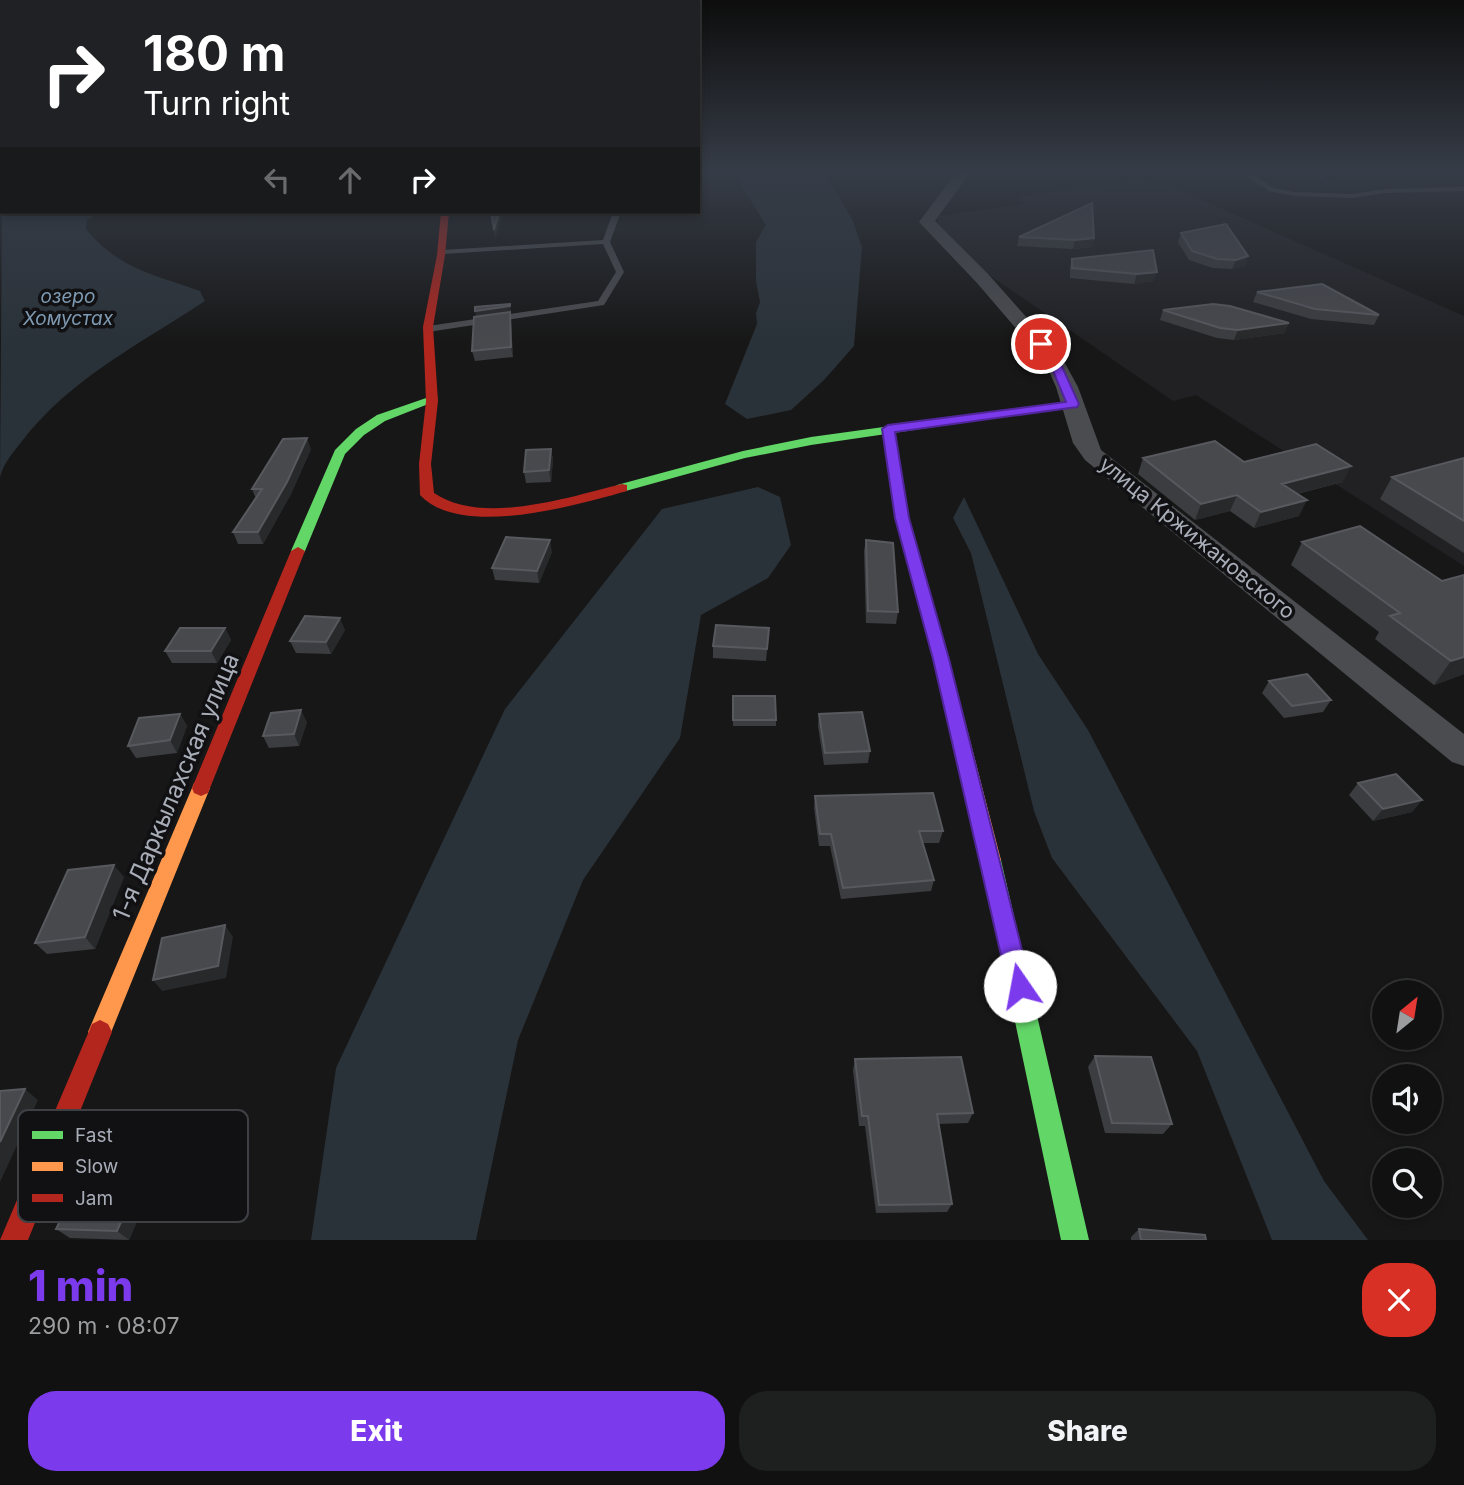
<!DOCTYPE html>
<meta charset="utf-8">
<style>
body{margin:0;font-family:Inter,sans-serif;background:#1e1f1f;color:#f1f3f6;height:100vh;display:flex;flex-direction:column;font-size:26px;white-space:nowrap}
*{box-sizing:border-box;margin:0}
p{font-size:23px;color:#9c9d9f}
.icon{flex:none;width:38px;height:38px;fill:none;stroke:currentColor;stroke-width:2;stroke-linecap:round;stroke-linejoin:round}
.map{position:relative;height:1240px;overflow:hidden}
.side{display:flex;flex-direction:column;background:#111;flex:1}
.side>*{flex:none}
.top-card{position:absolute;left:0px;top:0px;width:700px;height:214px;box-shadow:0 4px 10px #0003,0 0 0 2px #303131;background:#202124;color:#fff;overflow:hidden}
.needle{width:46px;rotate:30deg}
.controls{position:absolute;left:1372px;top:980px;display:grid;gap:14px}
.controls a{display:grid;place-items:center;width:70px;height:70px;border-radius:50%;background:#111;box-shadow:0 4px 10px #0003,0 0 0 2px #303131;font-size:35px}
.pin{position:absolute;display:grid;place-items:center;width:60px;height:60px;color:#fff;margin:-30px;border:4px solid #fff;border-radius:50%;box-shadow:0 2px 7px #0007}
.me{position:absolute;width:77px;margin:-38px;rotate:348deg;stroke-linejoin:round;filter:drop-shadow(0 0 5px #0008)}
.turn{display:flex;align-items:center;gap:24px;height:147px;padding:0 28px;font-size:32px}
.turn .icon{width:91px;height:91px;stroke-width:2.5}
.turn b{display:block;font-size:49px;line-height:60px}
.lanes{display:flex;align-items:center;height:66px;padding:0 28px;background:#0003;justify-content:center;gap:35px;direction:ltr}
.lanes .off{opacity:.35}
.round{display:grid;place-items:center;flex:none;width:74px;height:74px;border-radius:28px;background:#1e1f1f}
.summary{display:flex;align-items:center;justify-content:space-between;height:119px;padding:0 28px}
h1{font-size:42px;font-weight:800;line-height:52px;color:#7c3aed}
.cta{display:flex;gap:14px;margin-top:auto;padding:14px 28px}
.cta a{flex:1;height:80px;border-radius:28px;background:#7c3aed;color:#fff;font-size:28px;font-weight:800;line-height:80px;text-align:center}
.cta a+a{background:#1e1f1f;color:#f1f3f6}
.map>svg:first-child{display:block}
.built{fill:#212124}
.water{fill:#2a3239}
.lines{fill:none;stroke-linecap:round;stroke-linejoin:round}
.stream{stroke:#2a3239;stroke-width:4.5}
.lane{fill:#4b4c50;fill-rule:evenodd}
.street{fill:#4b4c50;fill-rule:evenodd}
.fast{fill:#63d668;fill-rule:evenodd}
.slow{fill:#ff974d;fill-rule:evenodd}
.jam{fill:#b3261e;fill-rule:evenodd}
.wall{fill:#3c3d40}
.shaded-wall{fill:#28292a}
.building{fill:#48494d;stroke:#57595e;stroke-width:2}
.route{fill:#7c3aed;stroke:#51269a;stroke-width:2}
.labels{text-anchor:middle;stroke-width:7;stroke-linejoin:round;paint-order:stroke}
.far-water-label{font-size:19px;font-style:italic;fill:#7f9bb3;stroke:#111113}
.street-label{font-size:21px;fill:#a8adb8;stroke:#111113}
.near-street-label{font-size:24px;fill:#a8adb8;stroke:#111113}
.key{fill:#111113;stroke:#3e4045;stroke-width:2}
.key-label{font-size:19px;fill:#a8adb8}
</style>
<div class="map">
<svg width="1464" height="1240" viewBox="0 0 1464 1240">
<rect width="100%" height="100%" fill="#171717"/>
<path class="built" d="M 1136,180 L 1168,185 L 1464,316 L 1464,566 L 1196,395 L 1173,401 L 982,270 L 938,227 L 938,216 L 1024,204 L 1019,197 Z"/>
<path class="water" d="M 731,170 L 823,170 L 853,221 L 862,247 L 854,346 L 824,380 L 791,410 L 747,419 L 725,404 L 757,324 L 756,313 L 760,302 L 756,281 L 756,242 L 766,225 Z
M 2,196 L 2,212 L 102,212 L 87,220 L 86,229 C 119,269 153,274 200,291 L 205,301 C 140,344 71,378 22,441 C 13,453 4,462 0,477 Z
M 758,487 L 780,497 L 791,545 L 768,578 L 701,615 L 680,738 L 583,880 L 518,1040 L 476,1240 L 311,1240 L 336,1068 L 505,709 L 662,509 Z
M 964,497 L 1038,654 L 1088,730 L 1324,1181 L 1368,1240 L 1272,1240 L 1197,1051 L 1052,858 L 1034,811 L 971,553 L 953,518 Z"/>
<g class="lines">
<path class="stream" d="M 1313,170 L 1329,183"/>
<path class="lane" d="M 1236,170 L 1244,170 L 1253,174 L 1273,188 L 1295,192 L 1352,194 L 1385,189 L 1464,187 L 1464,191 L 1385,193 L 1352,198 L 1295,196 L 1269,191 Z
M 613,212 L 621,212 L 610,242 L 624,272 L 604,305 L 428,332 L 423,329 L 428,326 L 598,301 L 616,272 L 603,244 L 443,254 L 439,252 L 443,250 L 603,240 Z"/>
<path class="street" d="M 958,170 L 972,170 L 935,221 L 989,275 L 1061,356 L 1078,387 L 1101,450 L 1464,734 L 1464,766 L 1452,762 L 1085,460 L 1073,443 L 1056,387 L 1045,362 L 977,283 L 919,222 Z"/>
<path class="fast" d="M 432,396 L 438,399 L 436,401 L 385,421 L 364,435 L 345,454 L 305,551 L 303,554 L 293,554 L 291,551 L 335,450 L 356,429 L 377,415 Z
M 1073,401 L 1077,402 L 1077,406 L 811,445 L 745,458 L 622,492 L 615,488 L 617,485 L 743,451 L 811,437 Z
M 991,851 L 998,854 L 1001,860 L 1089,1240 L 1061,1240 L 981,860 L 984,854 Z"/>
<path class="slow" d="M 888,425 L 894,429 L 909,518 L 949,659 L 1001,860 L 998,866 L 991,869 L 984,866 L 981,860 L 933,659 L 895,518 L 882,429 Z
M 201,780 L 208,783 L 210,788 L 108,1040 L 100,1044 L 92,1040 L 88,1032 L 192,788 L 194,783 Z"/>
<path class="jam" d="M 441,212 L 449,212 L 445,255 L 433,327 L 438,401 L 431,464 L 434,493 C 482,526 569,497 622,484 L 627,485 L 627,491 C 577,505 461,539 420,495 L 419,464 L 426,401 L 423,327 L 437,255 Z
M 298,547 L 305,551 L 210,788 L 208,793 L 201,796 L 194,793 L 192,788 L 291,551 Z
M 100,1020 L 108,1024 L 112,1032 L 28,1240 L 0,1240 L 92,1024 Z"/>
</g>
<path class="wall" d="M 1226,224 L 1245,266 L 1232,269 L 1213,268 L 1189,260 L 1178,242 L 1181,233 Z
M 1019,237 L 1094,238 L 1092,247 L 1073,249 L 1017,246 Z
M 1153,250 L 1154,281 L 1134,284 L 1070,278 L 1070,268 L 1072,259 Z
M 1257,292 L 1379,315 L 1374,325 L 1311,319 L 1253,302 Z
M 1163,310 L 1285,333 L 1234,340 L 1217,338 L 1160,320 Z
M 510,312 L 511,322 L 513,357 L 475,361 L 472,351 Z
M 311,449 L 291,494 L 263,544 L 238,544 L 233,532 L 256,499 L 252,489 Z
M 551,449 L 553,460 L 551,482 L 526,483 L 524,472 Z
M 1143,458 L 1244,462 L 1343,482 L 1297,494 L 1299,516 L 1254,528 L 1230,511 L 1195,520 L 1138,474 Z
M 1464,458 L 1464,553 L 1380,499 L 1392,477 Z
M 1360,526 L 1464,674 L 1434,685 L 1375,639 L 1379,632 L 1291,565 L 1302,542 Z
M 866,540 L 898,612 L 896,624 L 866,623 L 864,551 Z
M 552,552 L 539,583 L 495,580 L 492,568 Z
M 225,628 L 231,640 L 217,663 L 172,663 L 165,651 Z
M 345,630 L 331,654 L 296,653 L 290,641 Z
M 768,640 L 766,661 L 713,658 L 713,646 Z
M 1269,681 L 1331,700 L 1323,712 L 1284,718 L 1262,693 Z
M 733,696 L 776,720 L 776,726 L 733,726 Z
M 180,714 L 187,726 L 177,753 L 136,758 L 128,746 Z
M 819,714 L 870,751 L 868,763 L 824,765 L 818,726 Z
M 307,722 L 299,746 L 269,748 L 263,736 Z
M 1358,783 L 1422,800 L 1412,812 L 1373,821 L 1349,795 Z
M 815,796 L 943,831 L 939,843 L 923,843 L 934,880 L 931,891 L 841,899 L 830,846 L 819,846 L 814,808 Z
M 124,877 L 95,949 L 47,954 L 35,943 Z
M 1095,1056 L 1172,1124 L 1163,1134 L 1105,1133 L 1088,1067 Z
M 855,1059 L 973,1113 L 968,1123 L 938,1124 L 952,1204 L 947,1212 L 876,1213 L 865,1126 L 859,1126 L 853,1070 Z
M 144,1170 L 155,1179 L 129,1240 L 70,1238 L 56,1229 Z
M 1139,1229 L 1206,1240 L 1131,1240 L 1131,1237 Z"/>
<path class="shaded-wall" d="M 499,212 L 503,212 L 495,239 L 494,230 Z
M 1094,238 L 1092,247 L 1073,249 L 1075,240 Z
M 1248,256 L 1245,266 L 1232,269 L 1236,260 Z
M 1157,272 L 1154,281 L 1134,284 L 1137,274 Z
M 510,306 L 511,311 L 476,316 L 475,311 Z
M 510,312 L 511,322 L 513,357 L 511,347 Z
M 1289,323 L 1285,333 L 1234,340 L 1238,330 Z
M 307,438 L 311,449 L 291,494 L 263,544 L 258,532 Z
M 551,449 L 553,460 L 551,482 L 549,470 Z
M 1351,466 L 1343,482 L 1275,499 L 1282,484 Z
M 1237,495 L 1230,511 L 1195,520 L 1201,504 Z
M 1307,500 L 1299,516 L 1254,528 L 1261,512 Z
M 550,540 L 552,552 L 539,583 L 537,571 Z
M 340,618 L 345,630 L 331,654 L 326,642 Z
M 225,628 L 231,640 L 217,663 L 211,651 Z
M 1464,657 L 1464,674 L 1434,685 L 1451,661 Z
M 301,710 L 307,722 L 299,746 L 294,734 Z
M 180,714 L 187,726 L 177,753 L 170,740 Z
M 1422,800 L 1412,812 L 1373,821 L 1383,809 Z
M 114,865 L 124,877 L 95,949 L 85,937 Z
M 225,925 L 233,937 L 226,978 L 162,991 L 153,980 Z
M 25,1089 L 38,1100 L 0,1182 L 0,1142 Z
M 144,1170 L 155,1179 L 129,1240 L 117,1231 Z"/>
<path class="building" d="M 1092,203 L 1094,238 L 1075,240 L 1019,237 Z
M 491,212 L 499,212 L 494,230 Z
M 1226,224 L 1248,256 L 1236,260 L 1217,259 L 1192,251 L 1181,233 Z
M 1153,250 L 1157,272 L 1137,274 L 1072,268 L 1072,259 Z
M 1322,284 L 1379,315 L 1315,309 L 1257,292 Z
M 510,304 L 510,306 L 475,311 L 475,307 Z
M 1213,304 L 1230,306 L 1289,323 L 1238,330 L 1220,328 L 1163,310 Z
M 510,312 L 511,347 L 472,351 L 474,317 Z
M 307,438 L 287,482 L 258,532 L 233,532 L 262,489 L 252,489 L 283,439 Z
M 1215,441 L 1244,462 L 1316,444 L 1351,466 L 1282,484 L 1307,500 L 1261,512 L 1237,495 L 1201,504 L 1143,458 Z
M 551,449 L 549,470 L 524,472 L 526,450 Z
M 1464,458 L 1464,521 L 1392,477 Z
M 1360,526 L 1442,581 L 1464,575 L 1464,657 L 1451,661 L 1390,616 L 1400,613 L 1302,542 Z
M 506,537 L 550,540 L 537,571 L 492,568 Z
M 866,540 L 893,543 L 898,612 L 868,611 Z
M 305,616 L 340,618 L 326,642 L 290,641 Z
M 716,625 L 769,628 L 767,649 L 713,646 Z
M 180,628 L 225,628 L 211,651 L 165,651 Z
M 1307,674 L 1331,700 L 1292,706 L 1269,681 Z
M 733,696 L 775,696 L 776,720 L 733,720 Z
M 301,710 L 294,734 L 263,736 L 271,713 Z
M 862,712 L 870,751 L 825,753 L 819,714 Z
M 180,714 L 170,740 L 128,746 L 139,718 Z
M 1396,774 L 1422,800 L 1383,809 L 1358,783 Z
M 933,793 L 943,831 L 919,831 L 934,880 L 843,888 L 831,834 L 820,834 L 815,796 Z
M 114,865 L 85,937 L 35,943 L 68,870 Z
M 225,925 L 218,966 L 153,980 L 162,938 Z
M 1095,1056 L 1151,1057 L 1172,1124 L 1112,1123 Z
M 961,1057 L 973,1113 L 937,1114 L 952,1204 L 879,1205 L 868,1116 L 862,1116 L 855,1059 Z
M 25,1089 L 0,1142 L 0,1091 Z
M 86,1168 L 144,1170 L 117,1231 L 56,1229 Z
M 1139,1229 L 1205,1235 L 1206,1240 L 1141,1240 Z"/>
<linearGradient id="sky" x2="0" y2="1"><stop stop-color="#0d0d0d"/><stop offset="0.5" stop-color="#363c47"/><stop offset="1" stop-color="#363c47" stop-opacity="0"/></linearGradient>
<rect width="1464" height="343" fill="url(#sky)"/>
<path class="route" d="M 1041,341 L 1059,360 L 1079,404 L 1077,407 L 895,432 L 909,518 L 949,659 L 1031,986 L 1028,994 L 1020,997 L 1011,994 L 1008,986 L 933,659 L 895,518 L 882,429 L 888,425 L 1066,402 L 1049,361 L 1035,344 Z"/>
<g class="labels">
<g class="far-water-label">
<text x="68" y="303">озеро<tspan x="68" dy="22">Хомустах</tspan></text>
</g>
<g class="street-label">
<text transform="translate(1197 538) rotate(39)" y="7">улица Кржижановского</text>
</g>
<g class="near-street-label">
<text transform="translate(176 787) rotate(-67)" y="8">1-я Даркылахская улица</text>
</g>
</g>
<rect x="18" y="1110" width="230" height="112" rx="10" class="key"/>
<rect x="32" y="1131" width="31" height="8" fill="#63d668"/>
<rect x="32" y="1162" width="31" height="9" fill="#ff974d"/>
<rect x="32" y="1194" width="31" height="8" fill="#b3261e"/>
<g class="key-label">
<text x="75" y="1142">Fast</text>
<text x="75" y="1173">Slow</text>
<text x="75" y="1205">Jam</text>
</g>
</svg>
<div class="controls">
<a><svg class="needle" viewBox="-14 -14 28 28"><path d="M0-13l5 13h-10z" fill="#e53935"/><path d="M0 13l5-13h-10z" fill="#9c9d9f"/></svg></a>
<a><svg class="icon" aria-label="sound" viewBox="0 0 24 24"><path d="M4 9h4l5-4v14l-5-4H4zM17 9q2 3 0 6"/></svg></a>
<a><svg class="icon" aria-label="search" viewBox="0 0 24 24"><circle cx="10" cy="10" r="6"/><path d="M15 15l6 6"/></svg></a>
</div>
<div class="pin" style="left:1041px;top:344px;background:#d93025"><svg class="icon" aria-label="arrive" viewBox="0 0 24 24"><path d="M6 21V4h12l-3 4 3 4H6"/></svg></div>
<svg class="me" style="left:1020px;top:986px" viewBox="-20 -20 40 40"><circle r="19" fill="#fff"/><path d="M0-13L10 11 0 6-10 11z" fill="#7c3aed"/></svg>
<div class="top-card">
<div class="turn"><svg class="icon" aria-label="right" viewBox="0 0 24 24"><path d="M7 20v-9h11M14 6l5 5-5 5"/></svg><div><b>180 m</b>Turn right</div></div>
<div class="lanes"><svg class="icon off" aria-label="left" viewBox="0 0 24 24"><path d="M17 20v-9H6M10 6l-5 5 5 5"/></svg><svg class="icon off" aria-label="ahead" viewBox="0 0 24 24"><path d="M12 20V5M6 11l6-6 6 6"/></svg><svg class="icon" aria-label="right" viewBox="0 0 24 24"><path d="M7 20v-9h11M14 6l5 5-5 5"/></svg></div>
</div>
</div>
<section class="side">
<div class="summary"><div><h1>1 min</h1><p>290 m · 08:07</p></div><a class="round" style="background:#d93025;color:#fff"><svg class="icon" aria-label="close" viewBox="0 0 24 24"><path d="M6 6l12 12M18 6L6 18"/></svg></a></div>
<div class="cta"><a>Exit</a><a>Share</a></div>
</section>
